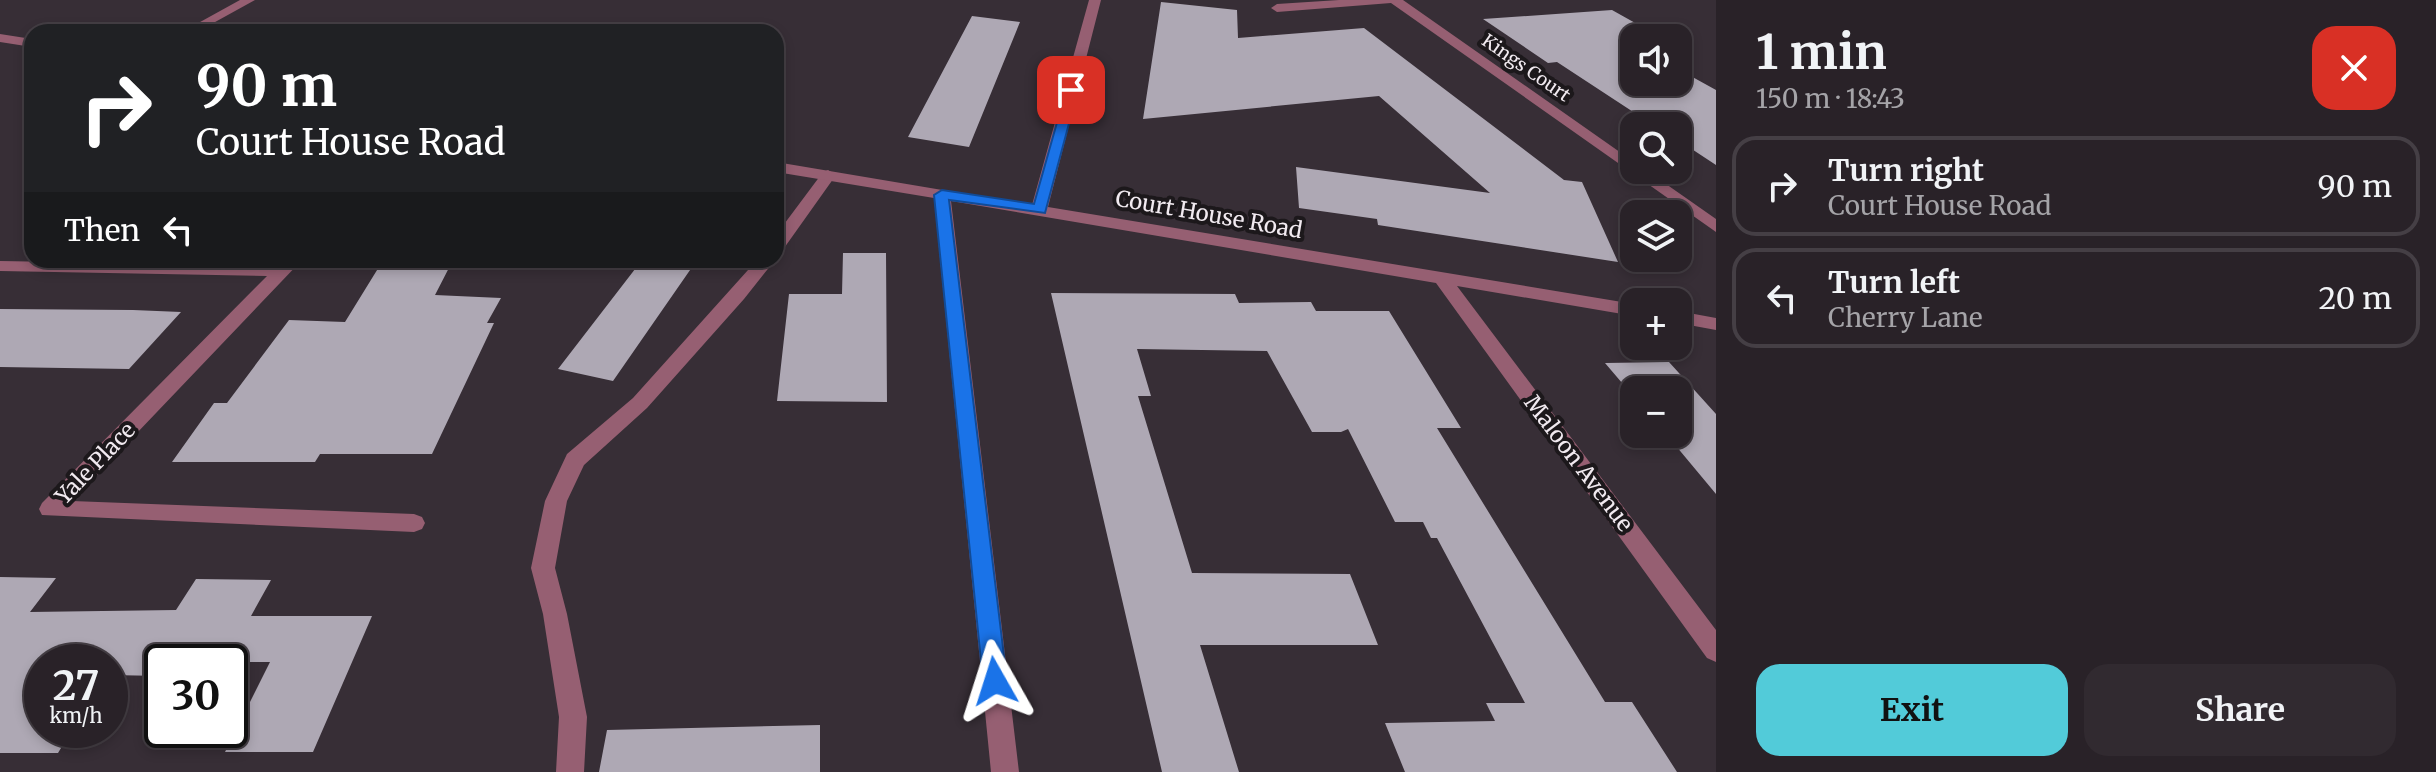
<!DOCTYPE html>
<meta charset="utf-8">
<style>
body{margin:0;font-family:Merriweather,serif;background:#312a30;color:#f1f3f6;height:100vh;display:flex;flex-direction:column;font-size:30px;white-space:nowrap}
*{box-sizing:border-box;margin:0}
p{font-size:26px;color:#a5a4a8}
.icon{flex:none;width:44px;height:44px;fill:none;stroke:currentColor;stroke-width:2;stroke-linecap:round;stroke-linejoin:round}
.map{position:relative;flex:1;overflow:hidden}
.details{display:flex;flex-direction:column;background:#292228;width:720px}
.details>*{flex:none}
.hud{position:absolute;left:24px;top:24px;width:760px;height:244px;border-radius:24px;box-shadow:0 4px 12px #0003,0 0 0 2px #453f45;background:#202124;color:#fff;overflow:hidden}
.controls{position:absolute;left:1620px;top:24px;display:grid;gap:16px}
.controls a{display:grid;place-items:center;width:72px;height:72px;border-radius:16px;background:#292228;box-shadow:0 4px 12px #0003,0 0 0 2px #453f45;font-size:40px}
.speed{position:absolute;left:24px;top:644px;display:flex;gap:16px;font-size:40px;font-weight:700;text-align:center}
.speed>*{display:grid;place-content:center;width:104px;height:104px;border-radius:50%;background:#292228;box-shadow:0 4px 12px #0003,0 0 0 2px #453f45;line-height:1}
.speed small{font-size:20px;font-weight:400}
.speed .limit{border:4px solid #111;border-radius:12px;background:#fff;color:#111}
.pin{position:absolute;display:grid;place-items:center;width:68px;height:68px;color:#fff;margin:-34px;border-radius:16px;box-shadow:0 4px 12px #0006}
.me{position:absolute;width:88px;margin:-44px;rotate:354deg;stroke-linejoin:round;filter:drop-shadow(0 0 6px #0008)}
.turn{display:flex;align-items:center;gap:28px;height:168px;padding:0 40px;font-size:36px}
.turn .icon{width:104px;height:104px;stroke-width:2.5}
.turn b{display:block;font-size:56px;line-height:68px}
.then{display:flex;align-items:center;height:76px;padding:0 40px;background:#0003;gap:16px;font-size:30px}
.round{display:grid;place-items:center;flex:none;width:84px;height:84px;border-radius:24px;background:#312a30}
.headline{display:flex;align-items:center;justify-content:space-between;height:136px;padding:0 40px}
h1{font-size:48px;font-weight:700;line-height:60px}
.primary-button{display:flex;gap:16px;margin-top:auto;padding:16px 40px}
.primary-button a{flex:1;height:92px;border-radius:24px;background:#52cbd9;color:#111;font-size:32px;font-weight:700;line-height:92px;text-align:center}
.primary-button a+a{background:#312a30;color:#f1f3f6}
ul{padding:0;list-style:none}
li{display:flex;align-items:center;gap:24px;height:100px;margin:0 16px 12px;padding:0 24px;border:4px solid #453f45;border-radius:24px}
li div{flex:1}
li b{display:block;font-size:30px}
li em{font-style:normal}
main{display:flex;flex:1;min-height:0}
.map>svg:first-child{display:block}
.building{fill:#aea8b4}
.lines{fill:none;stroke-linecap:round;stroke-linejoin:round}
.lane{fill:#965f72;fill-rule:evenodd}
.street{fill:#965f72;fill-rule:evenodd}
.route{fill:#1a73e8;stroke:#114b97;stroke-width:2}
.labels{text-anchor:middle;stroke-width:8;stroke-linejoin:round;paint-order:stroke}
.far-street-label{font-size:18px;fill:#f1eaf0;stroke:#1c181b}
.street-label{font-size:22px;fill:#f1eaf0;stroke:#1c181b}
</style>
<main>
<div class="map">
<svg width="1716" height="772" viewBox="0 0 1716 772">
<rect width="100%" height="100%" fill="#372e36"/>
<path class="building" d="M 1161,2 L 1237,10 L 1238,38 L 1364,28 L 1564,180 L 1582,182 L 1618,262 L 1378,225 L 1377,219 L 1299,208 L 1296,167 L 1490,193 L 1379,96 L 1143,119 Z
M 1612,10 L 1662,38 L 1634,38 L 1634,82 L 1678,82 L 1678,69 L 1716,90 L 1716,165 L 1678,140 L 1678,126 L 1656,126 L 1647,121 L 1557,62 L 1548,63 L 1483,19 Z
M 972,16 L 1020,22 L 969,147 L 908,137 Z
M 843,253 L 886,253 L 887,402 L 777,401 L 789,294 L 842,294 Z
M 642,260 L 697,260 L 613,381 L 558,369 Z
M 382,262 L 452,262 L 435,295 L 501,298 L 487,323 L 494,323 L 432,454 L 320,454 L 315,462 L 172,462 L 214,403 L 227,403 L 289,320 L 345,322 Z
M 1051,293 L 1235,294 L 1239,303 L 1311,302 L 1316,311 L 1389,311 L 1461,428 L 1437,428 L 1605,702 L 1632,702 L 1677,772 L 1405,772 L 1385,723 L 1495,721 L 1486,703 L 1525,703 L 1437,538 L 1431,538 L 1423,522 L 1395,522 L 1348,429 L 1341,432 L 1312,432 L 1267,351 L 1137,349 L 1151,396 L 1138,396 L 1192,573 L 1350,574 L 1378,645 L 1200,645 L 1239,772 L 1162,772 Z
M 0,309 L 133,310 L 181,312 L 129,369 L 0,367 Z
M 1669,362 L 1716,414 L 1716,494 L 1666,434 L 1678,434 L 1678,390 L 1634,390 L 1634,397 L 1605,363 Z
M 0,577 L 56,578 L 30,612 L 176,610 L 196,579 L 271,580 L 251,616 L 372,616 L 313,752 L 225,752 L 270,662 L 162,662 L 162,676 L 110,675 L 110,662 L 42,662 L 42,730 L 72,730 L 58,753 L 0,753 Z
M 820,725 L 820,772 L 599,772 L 607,730 Z"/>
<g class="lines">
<path class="lane" d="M 828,170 L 836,175 L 782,251 L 776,252 L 776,235 L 823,172 Z
M 757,260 L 775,260 L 744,299 L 647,408 L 584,465 L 567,501 L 555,568 L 567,614 L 587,717 L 584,772 L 556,772 L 559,717 L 543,614 L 531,568 L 545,501 L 567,454 L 633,398 Z"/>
<path class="street" d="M 240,0 L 255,0 L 197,32 L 182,32 Z
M 1089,0 L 1101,0 L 1048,207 L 1634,304 L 1634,316 L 1457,286 L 1716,630 L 1716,662 L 1707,658 L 1436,283 L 951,201 L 1019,772 L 991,772 L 934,198 L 776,172 L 776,162 L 1032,205 Z
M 1339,0 L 1403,0 L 1634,162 L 1634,170 L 1646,170 L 1716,219 L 1716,232 L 1391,3 L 1277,12 L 1271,8 L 1277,4 Z
M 0,34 L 32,39 L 32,47 L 0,42 Z
M 283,260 L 302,260 L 72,501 L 414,514 L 422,517 L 425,523 L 422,529 L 414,532 L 42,515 L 39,509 L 42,503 L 267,276 L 0,271 L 0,261 L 278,266 Z
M 1678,311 L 1716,318 L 1716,330 L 1678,323 Z"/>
</g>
<path class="route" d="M 1067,87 L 1078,90 L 1045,213 L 949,200 L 1007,681 L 1003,689 L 995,692 L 987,689 L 983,681 L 934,195 L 942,190 L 1034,204 Z"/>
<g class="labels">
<g class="far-street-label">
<text transform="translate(1526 68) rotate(35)" y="6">Kings Court</text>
</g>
<g class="street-label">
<text transform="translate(1209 214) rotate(10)" y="8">Court House Road</text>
<text transform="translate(95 463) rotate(-46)" y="8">Yale Place</text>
<text transform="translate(1579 463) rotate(53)" y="8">Maloon Avenue</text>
</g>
</g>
</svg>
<div class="controls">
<a><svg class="icon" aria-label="sound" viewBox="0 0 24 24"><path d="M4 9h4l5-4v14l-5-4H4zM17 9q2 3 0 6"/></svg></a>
<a><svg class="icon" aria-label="search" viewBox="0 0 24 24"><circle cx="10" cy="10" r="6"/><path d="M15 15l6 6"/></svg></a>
<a><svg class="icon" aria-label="layers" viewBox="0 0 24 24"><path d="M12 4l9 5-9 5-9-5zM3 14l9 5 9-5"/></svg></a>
<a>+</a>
<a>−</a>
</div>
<div class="speed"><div>27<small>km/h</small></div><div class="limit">30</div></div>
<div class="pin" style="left:1071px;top:90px;background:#d93025"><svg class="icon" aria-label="arrive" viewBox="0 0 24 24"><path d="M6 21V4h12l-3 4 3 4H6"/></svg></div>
<svg class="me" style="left:995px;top:681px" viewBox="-20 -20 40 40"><path d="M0-17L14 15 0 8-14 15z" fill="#1a73e8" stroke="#fff" stroke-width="4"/></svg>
<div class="hud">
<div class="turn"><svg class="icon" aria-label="right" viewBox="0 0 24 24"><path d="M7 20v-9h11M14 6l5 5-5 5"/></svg><div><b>90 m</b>Court House Road</div></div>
<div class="then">Then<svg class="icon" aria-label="left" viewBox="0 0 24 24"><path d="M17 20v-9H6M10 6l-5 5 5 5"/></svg></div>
</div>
</div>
<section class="details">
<div class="headline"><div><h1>1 min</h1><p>150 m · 18:43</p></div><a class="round" style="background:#d93025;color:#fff"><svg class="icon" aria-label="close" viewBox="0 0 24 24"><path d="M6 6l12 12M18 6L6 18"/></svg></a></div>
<ul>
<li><svg class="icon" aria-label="right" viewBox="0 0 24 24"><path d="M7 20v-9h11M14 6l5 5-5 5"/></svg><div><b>Turn right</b><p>Court House Road</p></div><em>90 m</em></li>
<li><svg class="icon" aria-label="left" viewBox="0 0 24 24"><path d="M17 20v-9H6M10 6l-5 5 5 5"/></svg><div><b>Turn left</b><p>Cherry Lane</p></div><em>20 m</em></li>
</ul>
<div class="primary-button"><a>Exit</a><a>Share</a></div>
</section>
</main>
